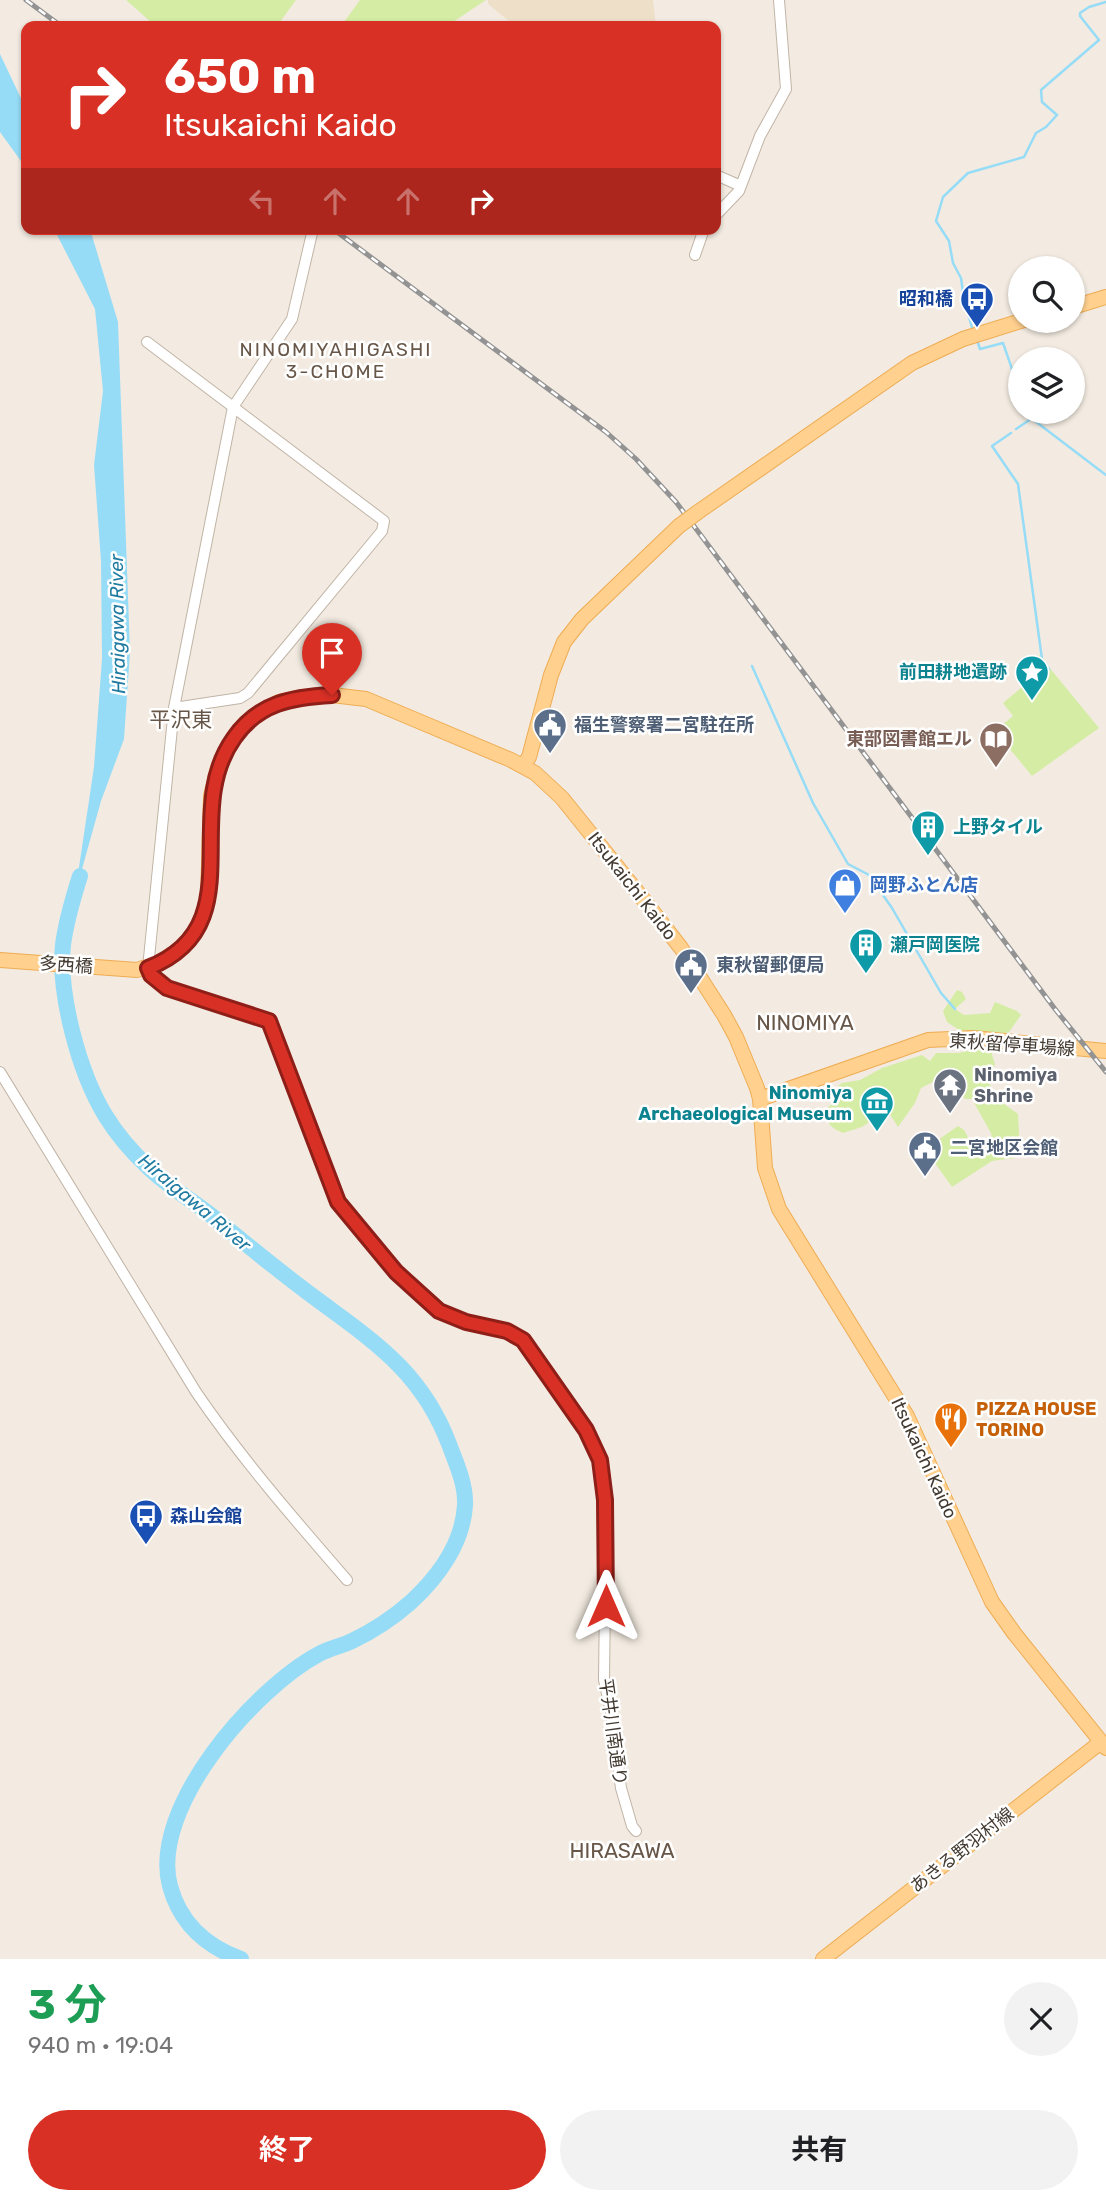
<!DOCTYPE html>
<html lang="ja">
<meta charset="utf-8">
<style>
body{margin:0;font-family:Rubik,"Noto Sans JP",sans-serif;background:#f2f2f2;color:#202124;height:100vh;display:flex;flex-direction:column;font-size:26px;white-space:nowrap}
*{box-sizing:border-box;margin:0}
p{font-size:23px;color:#757577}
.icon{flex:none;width:38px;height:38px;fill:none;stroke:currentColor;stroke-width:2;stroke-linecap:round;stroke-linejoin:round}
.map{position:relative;height:1959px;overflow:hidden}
.drawer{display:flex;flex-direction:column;background:#fff;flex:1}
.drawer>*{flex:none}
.guide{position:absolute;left:21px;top:21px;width:700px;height:214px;border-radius:14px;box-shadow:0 2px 5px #0004;background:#d93025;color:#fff;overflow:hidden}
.tools{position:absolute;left:1008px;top:256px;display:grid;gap:14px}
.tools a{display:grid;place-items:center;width:77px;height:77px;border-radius:50%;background:#fff;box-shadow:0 2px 5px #0004;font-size:35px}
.pin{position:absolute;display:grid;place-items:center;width:60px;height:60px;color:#fff;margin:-72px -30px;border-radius:50% 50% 50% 0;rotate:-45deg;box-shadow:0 0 7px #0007}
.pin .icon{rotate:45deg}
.me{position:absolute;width:77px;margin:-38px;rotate:0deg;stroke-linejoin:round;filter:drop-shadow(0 0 5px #0008)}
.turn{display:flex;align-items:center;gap:24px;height:147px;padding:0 28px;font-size:32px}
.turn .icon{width:91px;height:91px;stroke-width:2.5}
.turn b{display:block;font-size:49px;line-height:60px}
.lanes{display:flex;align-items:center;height:66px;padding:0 28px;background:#0003;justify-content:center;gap:35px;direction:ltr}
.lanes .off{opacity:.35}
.round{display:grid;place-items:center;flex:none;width:74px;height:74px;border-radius:37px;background:#f2f2f2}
.overview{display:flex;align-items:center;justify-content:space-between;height:119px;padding:0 28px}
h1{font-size:42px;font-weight:700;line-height:52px;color:#1e9e55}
.cta{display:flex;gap:14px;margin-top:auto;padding:14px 28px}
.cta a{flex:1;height:80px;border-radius:42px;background:#d93025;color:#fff;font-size:28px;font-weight:700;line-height:80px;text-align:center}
.cta a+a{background:#f2f2f2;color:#202124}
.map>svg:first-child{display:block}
.education{fill:#eedfc9}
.green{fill:#d5eca5}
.water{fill:#96dcf7}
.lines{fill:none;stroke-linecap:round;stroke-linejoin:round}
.stream{stroke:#96dcf7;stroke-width:2.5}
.river{stroke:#96dcf7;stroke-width:16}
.minor-casing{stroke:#c1b4a6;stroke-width:12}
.major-casing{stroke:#efac53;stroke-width:16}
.minor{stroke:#fff;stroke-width:10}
.major{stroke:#ffd08e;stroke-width:14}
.rail-casing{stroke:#939393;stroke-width:5}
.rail{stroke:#fff;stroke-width:2.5;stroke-dasharray:8;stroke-linecap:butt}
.major-bridge-casing{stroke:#efac53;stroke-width:16;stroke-linecap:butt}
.major-bridge{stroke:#ffd08e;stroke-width:14}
.route-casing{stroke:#8d1f18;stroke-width:18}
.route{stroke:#d93025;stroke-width:12}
.labels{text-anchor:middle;stroke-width:5;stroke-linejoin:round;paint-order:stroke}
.transit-label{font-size:18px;font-weight:bold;fill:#164399;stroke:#fff;text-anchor:end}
.culture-label{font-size:18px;font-weight:bold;fill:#0d838f;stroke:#fff;text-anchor:end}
.service-label{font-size:18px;font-weight:bold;fill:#4e5e75;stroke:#fff;text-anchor:start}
.education-label{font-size:18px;font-weight:bold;fill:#785e54;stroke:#fff;text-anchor:end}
.shop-label{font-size:18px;font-weight:bold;fill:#366cbe;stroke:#fff;text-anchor:start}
.street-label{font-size:18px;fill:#443b32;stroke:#fff}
.worship-label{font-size:18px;font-weight:bold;fill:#5b616d;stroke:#fff;text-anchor:start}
.food-label{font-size:18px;font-weight:bold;fill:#c56008;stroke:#fff;text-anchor:start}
.neighbourhood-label{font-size:19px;letter-spacing:2px;fill:#685748;stroke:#fff}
.water-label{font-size:19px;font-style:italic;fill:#1f7ba1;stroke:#fff}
.quarter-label{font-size:21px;fill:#685748;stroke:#fff}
</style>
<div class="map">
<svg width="1106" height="1959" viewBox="0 0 1106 1959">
<rect width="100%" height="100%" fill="#f3ebe1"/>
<path class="education" d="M 488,0 L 653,0 L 656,26 L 515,26 L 488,4 Z"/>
<path class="green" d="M 126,0 L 296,0 L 277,26 L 165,26 L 152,23 Z
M 360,0 L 486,0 L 447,26 L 341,26 Z
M 1039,655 L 1099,728 L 1032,776 L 995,731 L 1013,716 L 1003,703 L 1034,677 L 1026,666 Z
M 957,990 L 962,992 L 966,999 L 955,1009 L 964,1015 L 990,1013 L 995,1002 L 1017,1011 L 1021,1015 L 1009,1032 L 994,1036 L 992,1055 L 995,1064 L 989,1083 L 997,1099 L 1018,1114 L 1020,1152 L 1014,1158 L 992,1161 L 952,1187 L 927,1152 L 932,1144 L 958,1126 L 964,1130 L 972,1145 L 992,1135 L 972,1099 L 965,1099 L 953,1084 L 935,1081 L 921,1088 L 915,1103 L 898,1127 L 887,1110 L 862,1127 L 843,1133 C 831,1128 826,1123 824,1110 L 841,1098 L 838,1086 L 842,1083 L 860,1080 L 882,1068 L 922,1055 L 930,1061 L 936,1053 L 959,1053 L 971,1050 L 974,1035 L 965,1034 L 947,1022 L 943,1011 Z"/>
<path class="water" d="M 0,54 L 26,109 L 26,168 L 0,132 Z
M 54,229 L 90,229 L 118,322 L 130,652 L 124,739 L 101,801 L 75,894 L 94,767 L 102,659 L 101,561 L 94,465 L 103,391 L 95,309 Z"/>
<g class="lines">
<path class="stream" d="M 973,331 L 964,300 L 961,278 L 953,263 L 949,241 L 936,221 L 943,197 L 968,173 L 1024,157 L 1036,133 L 1046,127 L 1057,115 L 1042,102 L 1041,90 L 1099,40 L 1080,16 L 1080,13 L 1089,7 L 1106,2
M 977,340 L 980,349 L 1003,343 L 1020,392
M 1028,411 L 1031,418 L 1106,475
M 1016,429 L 1031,419
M 1011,433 L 992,446 L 1018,484 L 1042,659 L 1049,669
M 752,666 L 813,803 L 848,864 L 869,875 L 892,908 L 941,993 L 955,1009"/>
<path class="river" d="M 80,876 C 73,898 66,921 63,945 C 58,994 79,1072 105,1115 C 117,1135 133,1153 150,1169 C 169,1187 192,1200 212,1216 C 247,1245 281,1273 318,1300 C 376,1343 422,1373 449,1444 C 456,1463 466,1484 465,1505 C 463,1543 438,1577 411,1602 C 394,1617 373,1631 352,1641 C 342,1646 330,1648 319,1654 C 255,1688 149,1808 170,1886 C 180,1923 205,1946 241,1959"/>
<g class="minor-casing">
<path id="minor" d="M 716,175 L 741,186
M 716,215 L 739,191 L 760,136 L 786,89 L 779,0
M 313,229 L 292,319 L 233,407 L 174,708 L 148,968 L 157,982 L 167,988 L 269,1021 L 338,1202 C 358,1230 411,1297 441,1312 C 467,1325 499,1323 523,1340 L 586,1430 L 600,1460 L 606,1516 L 604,1680 L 611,1712 L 621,1788 L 632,1826 L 636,1831
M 695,255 L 704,229
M 147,342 L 384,521 L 382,531 L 248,693 L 240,698 L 174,708
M 0,1072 L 196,1392 C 241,1458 294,1519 347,1580"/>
</g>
<g class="major-casing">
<path id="major" d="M 1073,307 L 1106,297
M 698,512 L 912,363 L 963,339 L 1024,320
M 523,766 L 529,757 L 551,675 L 564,642 L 582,619 L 679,526
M 0,960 L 137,970 L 161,962 L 184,946 L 201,922 L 208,898 L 211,796 L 218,768 L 232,741 L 246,723 L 260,712 L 279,702 L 297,698 L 332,695 L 366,699 L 511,760 L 535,773 L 562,798 L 647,904 L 681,948 L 724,1015 L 736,1037 L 757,1088 L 760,1099 L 765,1168 L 779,1209 L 907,1416 L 992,1602 L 1014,1633 L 1106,1748
M 760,1099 L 928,1040 L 973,1038 L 1106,1051
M 823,1959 L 1101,1742"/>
</g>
<use href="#minor" class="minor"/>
<use href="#major" class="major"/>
<g class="rail-casing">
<path id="rail" d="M 26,0 L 61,26
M 333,229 L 606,432 L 636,459 L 676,502 L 1055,1009 L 1106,1072"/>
</g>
<use href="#rail" class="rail"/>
<g class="major-bridge-casing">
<path id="major-bridge" d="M 679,526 L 698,512"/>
</g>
<use href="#major-bridge" class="major-bridge"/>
</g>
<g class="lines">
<g class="route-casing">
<path id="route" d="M 332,695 C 292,697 258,703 234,738 C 179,815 255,926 148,968 L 151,975 L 167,988 L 269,1021 L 338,1202 L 396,1272 L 439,1311 L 466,1322 L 507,1331 L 523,1340 L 586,1430 L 600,1460 L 605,1500 L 606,1606"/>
</g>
<use href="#route" class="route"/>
</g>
<defs>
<g id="bus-pin" transform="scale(1.75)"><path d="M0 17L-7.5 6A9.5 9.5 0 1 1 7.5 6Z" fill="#1a4fb4" stroke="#fff"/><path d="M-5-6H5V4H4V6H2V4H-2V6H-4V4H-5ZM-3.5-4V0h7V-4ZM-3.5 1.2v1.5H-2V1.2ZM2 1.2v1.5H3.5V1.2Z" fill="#fff"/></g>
<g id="sight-pin" transform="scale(1.75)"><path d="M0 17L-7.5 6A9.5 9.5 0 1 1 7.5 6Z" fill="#0f9aa8" stroke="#fff"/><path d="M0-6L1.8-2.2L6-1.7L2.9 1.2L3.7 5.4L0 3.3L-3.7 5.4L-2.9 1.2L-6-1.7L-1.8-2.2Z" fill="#fff"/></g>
<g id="civic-pin" transform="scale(1.75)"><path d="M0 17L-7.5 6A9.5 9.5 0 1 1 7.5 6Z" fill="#5c6f8a" stroke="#fff"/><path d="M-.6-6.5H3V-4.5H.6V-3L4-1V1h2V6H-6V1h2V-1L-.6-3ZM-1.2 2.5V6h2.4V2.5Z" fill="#fff"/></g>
<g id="library-pin" transform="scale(1.75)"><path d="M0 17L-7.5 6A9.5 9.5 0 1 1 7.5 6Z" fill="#8d6e63" stroke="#fff"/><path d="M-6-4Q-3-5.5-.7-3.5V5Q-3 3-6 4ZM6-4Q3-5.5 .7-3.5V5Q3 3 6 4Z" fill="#fff"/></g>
<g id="building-pin" transform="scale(1.75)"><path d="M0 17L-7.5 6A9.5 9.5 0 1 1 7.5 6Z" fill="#0f9aa8" stroke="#fff"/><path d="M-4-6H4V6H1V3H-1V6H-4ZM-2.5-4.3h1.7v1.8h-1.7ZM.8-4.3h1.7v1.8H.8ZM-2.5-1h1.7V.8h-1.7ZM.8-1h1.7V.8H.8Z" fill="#fff"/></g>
<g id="shop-pin" transform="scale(1.75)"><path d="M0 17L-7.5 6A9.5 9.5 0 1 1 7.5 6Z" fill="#3f7fe0" stroke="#fff"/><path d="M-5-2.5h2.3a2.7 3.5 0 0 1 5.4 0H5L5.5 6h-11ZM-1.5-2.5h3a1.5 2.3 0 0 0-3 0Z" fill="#fff"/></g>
<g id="temple-pin" transform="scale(1.75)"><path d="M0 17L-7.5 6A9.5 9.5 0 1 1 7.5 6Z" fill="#6b7280" stroke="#fff"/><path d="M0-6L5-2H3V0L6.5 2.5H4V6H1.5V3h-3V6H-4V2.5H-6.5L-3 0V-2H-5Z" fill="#fff"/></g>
<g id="museum-pin" transform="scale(1.75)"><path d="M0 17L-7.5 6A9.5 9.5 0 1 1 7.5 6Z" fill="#0f9aa8" stroke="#fff"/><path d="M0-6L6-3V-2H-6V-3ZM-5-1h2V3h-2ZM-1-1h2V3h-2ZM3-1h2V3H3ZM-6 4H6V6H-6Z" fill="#fff"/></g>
<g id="restaurant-pin" transform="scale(1.75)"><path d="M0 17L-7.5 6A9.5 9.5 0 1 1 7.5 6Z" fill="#e8710a" stroke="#fff"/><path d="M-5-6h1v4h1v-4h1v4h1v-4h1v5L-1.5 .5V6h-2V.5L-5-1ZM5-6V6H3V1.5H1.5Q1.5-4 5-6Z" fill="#fff"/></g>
</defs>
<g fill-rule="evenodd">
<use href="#bus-pin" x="977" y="299"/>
<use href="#sight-pin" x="1032" y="672"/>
<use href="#civic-pin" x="550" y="725"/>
<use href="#library-pin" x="996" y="739"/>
<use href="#building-pin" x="928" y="827"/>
<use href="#shop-pin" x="845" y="885"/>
<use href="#building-pin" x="866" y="945"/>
<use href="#civic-pin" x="691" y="965"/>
<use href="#temple-pin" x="950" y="1085"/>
<use href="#museum-pin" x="877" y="1103"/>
<use href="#civic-pin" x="925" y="1148"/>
<use href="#restaurant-pin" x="951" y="1419"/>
<use href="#bus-pin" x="146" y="1516"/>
</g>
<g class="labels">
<g class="transit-label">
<text x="953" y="305">昭和橋</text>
<text x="170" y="1522" text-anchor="start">森山会館</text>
</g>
<g class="culture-label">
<text x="1007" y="678">前田耕地遺跡</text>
<text x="953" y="833" text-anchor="start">上野タイル</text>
<text x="890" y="951" text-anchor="start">瀬戸岡医院</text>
<text x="852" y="1099">Ninomiya<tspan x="852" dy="21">Archaeological Museum</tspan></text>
</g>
<g class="service-label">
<text x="574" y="731">福生警察署二宮駐在所</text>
<text x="716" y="971">東秋留郵便局</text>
<text x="950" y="1154">二宮地区会館</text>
</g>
<g class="education-label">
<text x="972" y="745">東部図書館エル</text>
</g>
<g class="shop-label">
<text x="870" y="891">岡野ふとん店</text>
</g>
<g class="street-label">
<text transform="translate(632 886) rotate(52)" y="6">Itsukaichi Kaido</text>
<text transform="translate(66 965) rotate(4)" y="6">多西橋</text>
<text transform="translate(1012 1045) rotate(4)" y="6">東秋留停車場線</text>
<text transform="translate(924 1458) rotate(65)" y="6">Itsukaichi Kaido</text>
<text transform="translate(613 1732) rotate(82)" y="6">平井川南通り</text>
<text transform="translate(962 1850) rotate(-38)" y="6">あきる野羽村線</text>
</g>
<g class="worship-label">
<text x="974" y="1081">Ninomiya<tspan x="974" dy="21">Shrine</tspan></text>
</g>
<g class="food-label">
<text x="976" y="1415">PIZZA HOUSE<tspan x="976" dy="21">TORINO</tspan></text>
</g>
<g class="neighbourhood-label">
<text x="336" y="356">NINOMIYAHIGASHI<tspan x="336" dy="22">3-CHOME</tspan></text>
</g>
<g class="water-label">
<text transform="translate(117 624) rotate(-91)" y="7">Hiraigawa River</text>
<text transform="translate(195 1202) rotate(40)" y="7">Hiraigawa River</text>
</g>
<g class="quarter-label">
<text x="181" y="727">平沢東</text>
<text x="805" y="1030">NINOMIYA</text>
<text x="622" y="1858">HIRASAWA</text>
</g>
</g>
</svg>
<div class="tools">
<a><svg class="icon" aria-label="search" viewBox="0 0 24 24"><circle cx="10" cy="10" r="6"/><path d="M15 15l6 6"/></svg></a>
<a><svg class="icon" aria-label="layers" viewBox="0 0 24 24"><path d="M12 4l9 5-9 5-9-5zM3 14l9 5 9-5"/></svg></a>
</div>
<div class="pin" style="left:332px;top:695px;background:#d93025"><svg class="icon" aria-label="arrive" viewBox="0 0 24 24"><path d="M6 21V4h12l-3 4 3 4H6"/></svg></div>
<svg class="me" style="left:606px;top:1606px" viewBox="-20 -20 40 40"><path d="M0-17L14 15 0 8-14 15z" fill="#d93025" stroke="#fff" stroke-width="4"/></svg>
<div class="guide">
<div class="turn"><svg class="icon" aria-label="right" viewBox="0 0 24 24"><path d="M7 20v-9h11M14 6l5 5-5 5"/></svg><div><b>650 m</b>Itsukaichi Kaido</div></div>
<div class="lanes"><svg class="icon off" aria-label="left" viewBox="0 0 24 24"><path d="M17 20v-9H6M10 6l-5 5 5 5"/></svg><svg class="icon off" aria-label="ahead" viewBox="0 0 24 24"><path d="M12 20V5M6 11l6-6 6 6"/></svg><svg class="icon off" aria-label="ahead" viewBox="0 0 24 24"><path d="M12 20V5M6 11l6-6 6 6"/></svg><svg class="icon" aria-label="right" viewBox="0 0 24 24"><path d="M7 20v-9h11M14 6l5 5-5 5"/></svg></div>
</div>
</div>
<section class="drawer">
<div class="overview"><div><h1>3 分</h1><p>940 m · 19:04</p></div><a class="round"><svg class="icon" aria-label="close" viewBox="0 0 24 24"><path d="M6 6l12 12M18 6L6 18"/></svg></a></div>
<div class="cta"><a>終了</a><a>共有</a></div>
</section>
